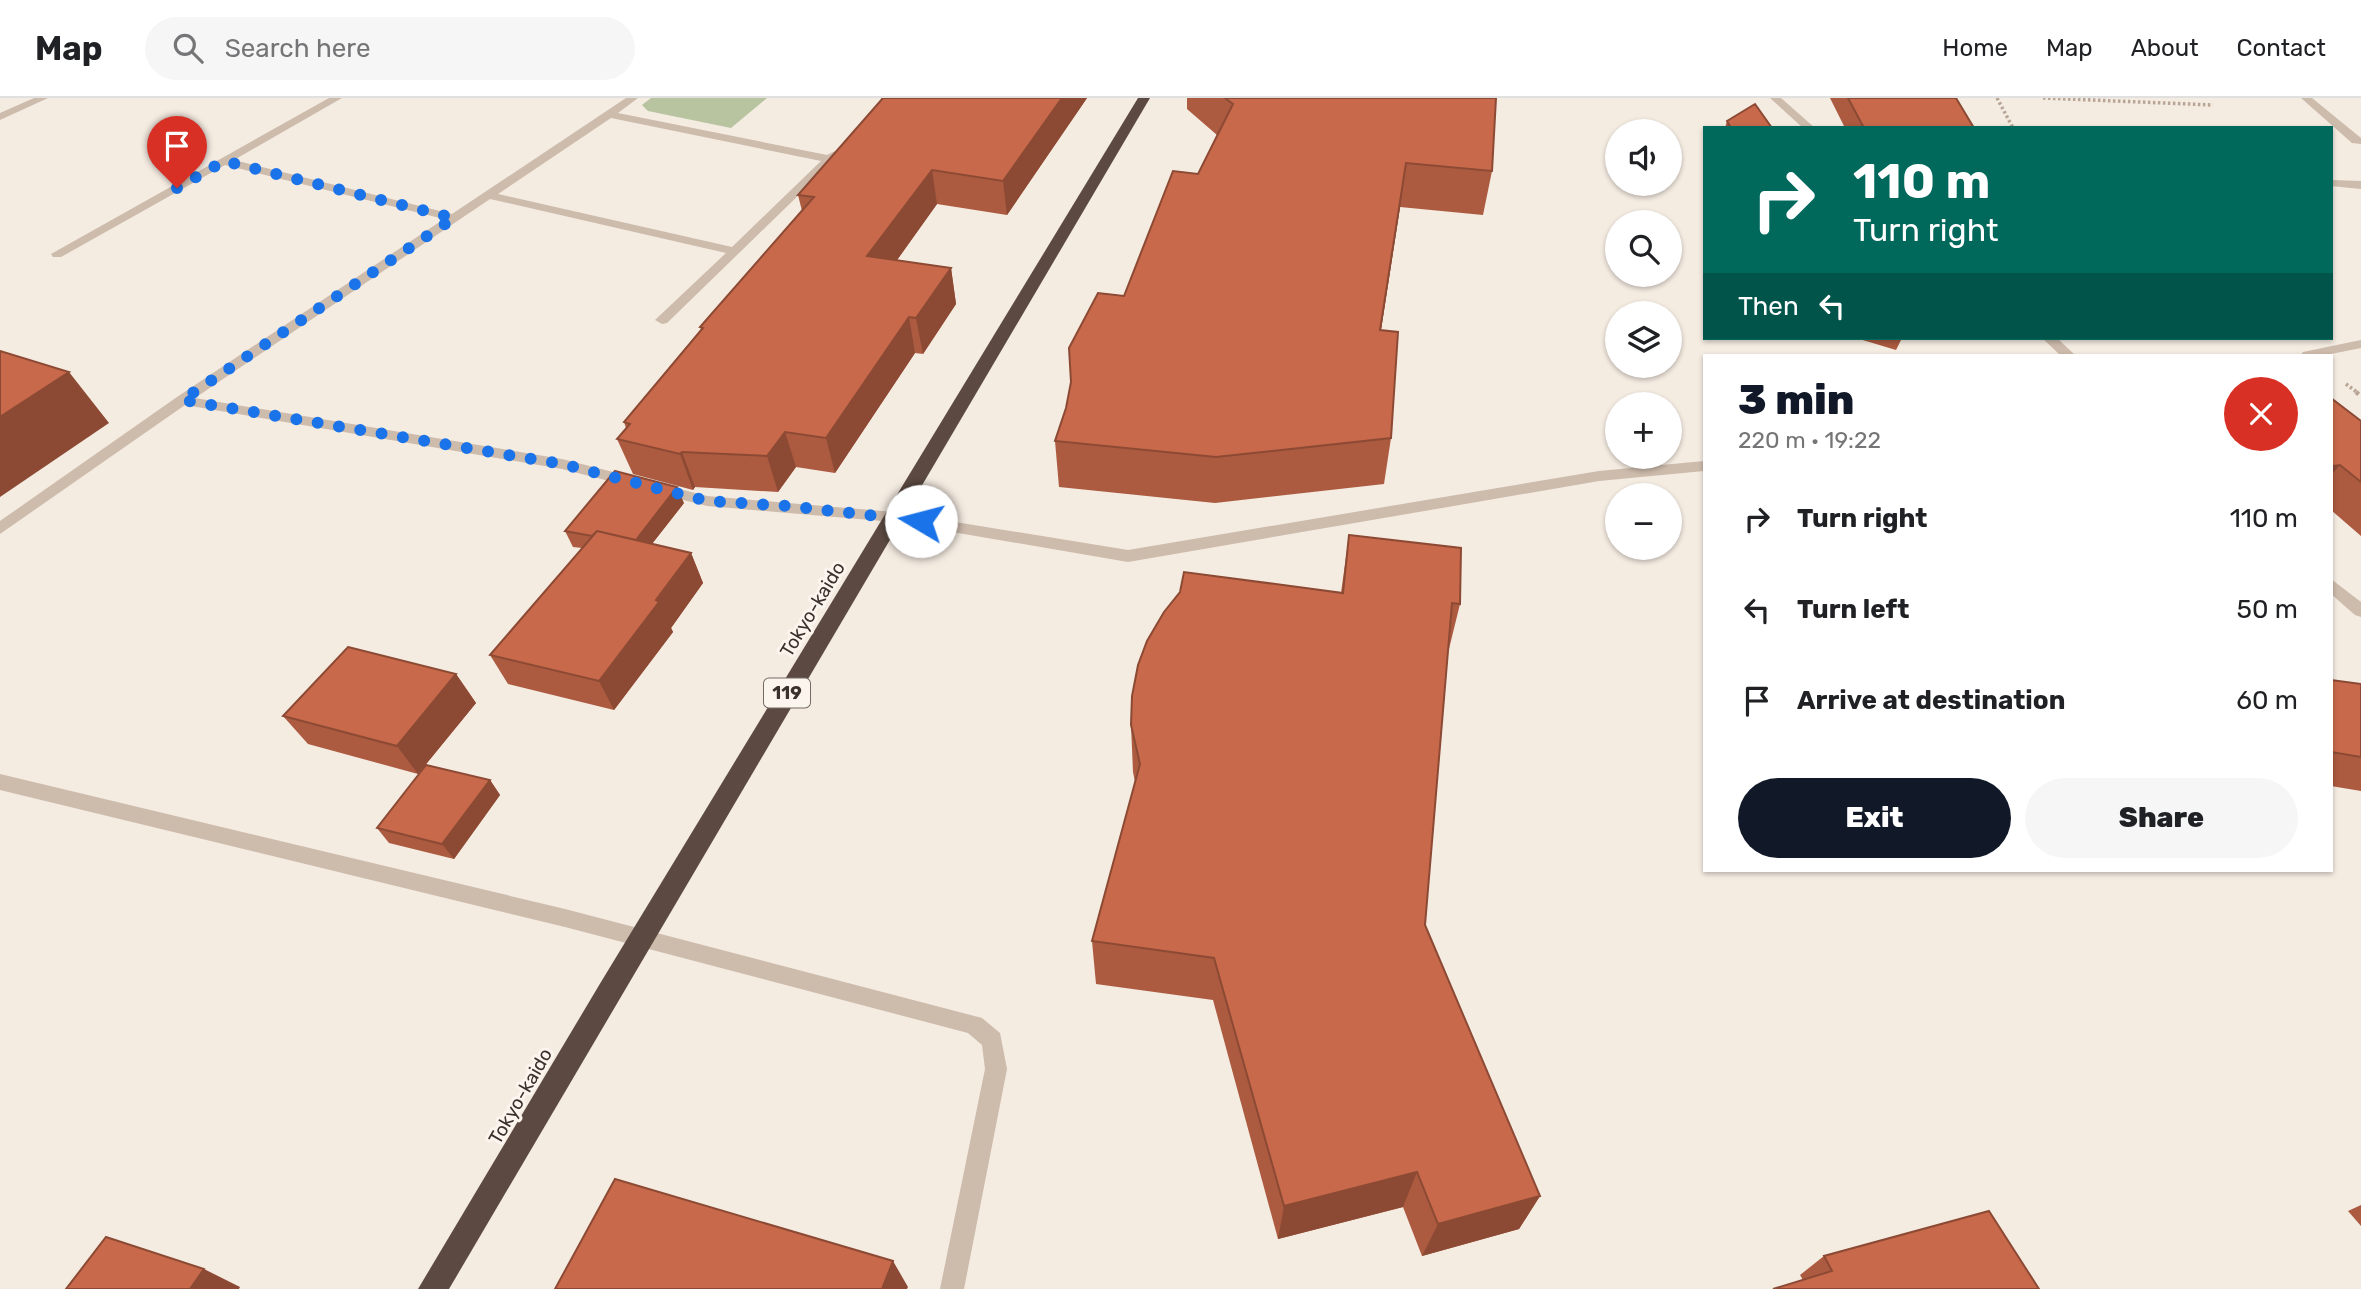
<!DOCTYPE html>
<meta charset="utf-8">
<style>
body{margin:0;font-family:Rubik,sans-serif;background:#f6f6f6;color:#202124;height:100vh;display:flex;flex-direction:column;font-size:26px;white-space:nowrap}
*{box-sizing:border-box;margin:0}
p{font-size:23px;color:#757577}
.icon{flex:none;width:38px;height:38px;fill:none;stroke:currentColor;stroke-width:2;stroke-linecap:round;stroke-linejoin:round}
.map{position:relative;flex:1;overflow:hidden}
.drawer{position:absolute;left:1703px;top:256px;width:630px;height:518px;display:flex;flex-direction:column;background:#fff;border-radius:0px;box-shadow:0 2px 5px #0004}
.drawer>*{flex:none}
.guide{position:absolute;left:1703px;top:28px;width:630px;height:214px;border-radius:0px;box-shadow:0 2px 5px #0004;background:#00695c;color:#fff;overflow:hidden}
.tools{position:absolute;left:1605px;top:21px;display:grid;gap:14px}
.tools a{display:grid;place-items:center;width:77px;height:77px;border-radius:50%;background:#fff;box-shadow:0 2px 5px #0004;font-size:35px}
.pin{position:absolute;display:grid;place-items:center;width:60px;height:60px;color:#fff;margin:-72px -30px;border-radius:50% 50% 50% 0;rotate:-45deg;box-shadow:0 0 7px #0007}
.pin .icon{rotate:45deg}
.me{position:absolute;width:77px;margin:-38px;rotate:278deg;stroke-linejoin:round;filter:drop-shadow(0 0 5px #0008)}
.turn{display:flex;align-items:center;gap:24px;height:147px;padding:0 35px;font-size:32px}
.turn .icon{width:91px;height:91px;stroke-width:2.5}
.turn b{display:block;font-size:49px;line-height:60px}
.then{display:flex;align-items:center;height:66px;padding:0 35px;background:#0003;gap:14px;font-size:26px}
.round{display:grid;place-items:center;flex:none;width:74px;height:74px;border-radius:37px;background:#f6f6f6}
.overview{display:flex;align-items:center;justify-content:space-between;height:119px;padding:0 35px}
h1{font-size:42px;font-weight:800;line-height:52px;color:#111827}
.action{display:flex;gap:14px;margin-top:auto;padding:14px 35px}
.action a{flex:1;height:80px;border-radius:42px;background:#111827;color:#fff;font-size:28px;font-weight:800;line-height:80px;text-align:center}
.action a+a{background:#f6f6f6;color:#202124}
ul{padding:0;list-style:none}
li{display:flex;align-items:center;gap:21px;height:91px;padding:0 35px}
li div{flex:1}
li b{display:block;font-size:26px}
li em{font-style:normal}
header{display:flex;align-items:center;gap:42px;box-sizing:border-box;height:98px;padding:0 35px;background:#fff;border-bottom:2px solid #e0e0e0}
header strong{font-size:33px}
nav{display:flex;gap:38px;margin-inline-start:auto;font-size:24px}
.search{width:490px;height:63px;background:#f6f6f6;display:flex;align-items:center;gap:18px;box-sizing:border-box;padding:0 24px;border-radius:38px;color:#757577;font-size:26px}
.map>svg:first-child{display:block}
.green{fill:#b8c4a0}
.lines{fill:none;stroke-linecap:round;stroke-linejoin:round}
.path-far1{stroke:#b9a596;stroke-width:3.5;stroke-dasharray:2.5 2.5;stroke-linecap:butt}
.path{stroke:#b9a596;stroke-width:4.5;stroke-dasharray:3.5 3.5;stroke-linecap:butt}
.minor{fill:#cdbbac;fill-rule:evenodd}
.highway{fill:#5c4a42;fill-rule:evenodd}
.wall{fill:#ac5a40}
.shaded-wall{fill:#8c4a34}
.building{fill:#c8694b;stroke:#8c4a34;stroke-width:2}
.route{stroke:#1a73e8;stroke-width:12;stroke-dasharray:0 21.6}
.labels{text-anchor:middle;stroke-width:6;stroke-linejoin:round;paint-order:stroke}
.shield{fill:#fbf5ee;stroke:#756b66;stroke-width:2}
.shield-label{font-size:18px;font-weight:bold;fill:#3b302b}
.street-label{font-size:19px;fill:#3b302b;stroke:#fbf5ee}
</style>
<header>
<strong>Map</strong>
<div class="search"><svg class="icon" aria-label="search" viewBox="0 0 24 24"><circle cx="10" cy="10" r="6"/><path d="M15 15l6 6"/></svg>Search here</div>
<nav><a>Home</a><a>Map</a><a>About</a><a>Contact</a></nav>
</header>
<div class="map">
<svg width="2361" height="1191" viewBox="0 0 2361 1191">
<rect width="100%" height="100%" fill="#f4ebe1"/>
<path class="green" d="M 651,0 L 767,0 L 731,30 L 648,13 L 642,7 Z"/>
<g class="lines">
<path class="path-far1" d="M 1997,0 L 2013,30
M 2043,0 L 2213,7
M 2346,286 L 2358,295"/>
<path class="path" d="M 2356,294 L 2361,298"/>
<path class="minor" d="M 34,0 L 48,0 L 0,22 L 0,15 Z
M 329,0 L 342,0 L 234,62 L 452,116 L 626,0 L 638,0 L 618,15 L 827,57 L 835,53 L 841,56 L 667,225 L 662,226 L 655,222 L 726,155 L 490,101 L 195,300 L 562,361 L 707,398 L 894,414 L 1128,452 L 1599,373 L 1704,363 L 1704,373 L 1599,383 L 1128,464 L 894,424 L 707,408 L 562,371 L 185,307 L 0,436 L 0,423 L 177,299 L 444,121 L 225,67 L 61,159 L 53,159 L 51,156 ZM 611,20 L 821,63 L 732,149 L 498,96 Z
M 1770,0 L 1781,0 L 1815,30 L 1803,30 Z
M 2301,0 L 2312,0 L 2361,40 L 2361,46 L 2352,45 Z
M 2331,82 L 2361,83 L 2361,91 L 2331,88 Z
M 2042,240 L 2057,240 L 2075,257 L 2060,257 Z
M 2361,242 L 2361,250 L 2326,257 L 2301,257 L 2303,254 Z
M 2331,481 L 2361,504 L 2361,519 L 2355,517 L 2331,496 Z
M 0,676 L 565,811 L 982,920 L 1000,935 L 1007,971 L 964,1191 L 940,1191 L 985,971 L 982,947 L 968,935 L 565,829 L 0,692 Z"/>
<path class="highway" d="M 1138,0 L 1150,0 L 449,1191 L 418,1191 L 601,884 Z"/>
</g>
<path class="wall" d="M 881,0 L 1087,0 L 1007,117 L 937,106 L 897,162 L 951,170 L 956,206 L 923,256 L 915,255 L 835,375 L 796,369 L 778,394 L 695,389 L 693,392 L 633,376 L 617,341 L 626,330 L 624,324 L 701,231 L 700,229 L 802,113 L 798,97 L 882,2 Z
M 1187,0 L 1496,0 L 1492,73 L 1483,117 L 1400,109 L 1381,232 L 1391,340 L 1384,386 L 1215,405 L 1059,389 L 1055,343 L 1124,198 L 1198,76 L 1217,37 L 1187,11 Z
M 1830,0 L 1956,0 L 1974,30 L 1845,30 Z
M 1727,23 L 1772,30 L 1725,30 Z
M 1856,240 L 1902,240 L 1896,252 Z
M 2331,300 L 2361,323 L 2361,438 L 2331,412 Z
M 684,405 L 652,446 L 691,455 L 703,485 L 671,530 L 673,534 L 614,612 L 508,586 L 490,557 L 582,450 L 573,449 L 565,433 Z
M 1349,437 L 1460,506 L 1448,555 L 1425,827 L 1540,1098 L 1519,1131 L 1422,1158 L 1403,1109 L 1278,1141 L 1213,902 L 1096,886 L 1092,843 L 1135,684 L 1133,674 L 1131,627 L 1341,495 Z
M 456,576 L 476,605 L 418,676 L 308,646 L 283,618 Z
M 2331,582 L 2361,586 L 2361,693 L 2331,688 Z
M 490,682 L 500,697 L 454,761 L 389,745 L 377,730 Z
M 2361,1107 L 2361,1128 L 2348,1113 Z
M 1824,1158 L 2039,1191 L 1803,1182 L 1800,1177 Z"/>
<path class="shaded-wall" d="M 1062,0 L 1087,0 L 1007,117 L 1003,83 Z
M 1406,65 L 1400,109 L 1374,277 L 1380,232 Z
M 932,72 L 937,106 L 875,193 L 867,158 Z
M 951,170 L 956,206 L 923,256 L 916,220 Z
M 909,219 L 915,255 L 835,375 L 826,340 Z
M 69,274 L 109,325 L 0,399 L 0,319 Z
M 785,334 L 796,369 L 778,394 L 767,358 Z
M 682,354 L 695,389 L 693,392 L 680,356 Z
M 2340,367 L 2331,377 L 2331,370 L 2333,368 Z
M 677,389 L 684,405 L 640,461 L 633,446 Z
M 691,455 L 703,485 L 671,530 L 673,534 L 614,612 L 599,583 Z
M 456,576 L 476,605 L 418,676 L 397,648 Z
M 490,682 L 500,697 L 454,761 L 442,746 Z
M 1417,1074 L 1403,1109 L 1278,1141 L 1284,1108 Z
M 1540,1098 L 1519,1131 L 1422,1158 L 1438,1126 Z
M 893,1163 L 908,1189 L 907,1191 L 882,1191 Z
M 204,1171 L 240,1189 L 239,1191 L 190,1191 Z"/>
<path class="building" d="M 883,0 L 1062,0 L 1003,83 L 932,72 L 867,158 L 951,170 L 916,220 L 909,219 L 826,340 L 785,334 L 767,358 L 682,354 L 680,356 L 617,341 L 630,326 L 624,324 L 703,230 L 700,229 L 814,99 L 798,97 Z
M 1225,0 L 1496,0 L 1492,73 L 1406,65 L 1380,232 L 1398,234 L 1391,340 L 1216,359 L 1055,343 L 1066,310 L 1071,284 L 1069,250 L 1098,195 L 1124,198 L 1173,73 L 1198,76 L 1233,6 Z
M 1848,0 L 1956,0 L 1974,30 L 1864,30 Z
M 1755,6 L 1772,30 L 1731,30 L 1727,23 Z
M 0,253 L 69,274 L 0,319 Z
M 2331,300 L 2361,323 L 2361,384 L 2340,367 L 2333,368 L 2331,366 Z
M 615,373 L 677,389 L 636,442 L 597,433 L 592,438 L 565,433 Z
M 597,433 L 691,455 L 656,502 L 659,504 L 599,583 L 490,557 Z
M 1349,437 L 1461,450 L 1460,506 L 1452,505 L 1425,827 L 1540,1098 L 1438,1126 L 1417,1074 L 1284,1108 L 1214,860 L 1092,843 L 1140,666 L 1131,627 L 1132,598 L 1138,567 L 1147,543 L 1164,514 L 1180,494 L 1184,474 L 1343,495 Z
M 348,549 L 456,576 L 397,648 L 283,618 Z
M 2331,582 L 2361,586 L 2361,659 L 2331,654 Z
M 426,667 L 490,682 L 442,746 L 377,730 Z
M 615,1081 L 893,1163 L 882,1191 L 555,1191 Z
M 1989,1113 L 2039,1191 L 1773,1191 L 1832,1173 L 1824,1158 Z
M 106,1139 L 204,1171 L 190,1191 L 66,1191 Z"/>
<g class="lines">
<path class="route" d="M 177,90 L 224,63 L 454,120 L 182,302 L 562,366 L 707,403 L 789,408 L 921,423"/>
</g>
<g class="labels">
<rect class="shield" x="764" y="580.5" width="46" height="29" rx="5"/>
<g class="shield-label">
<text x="787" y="601">119</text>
</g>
<g class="street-label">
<text transform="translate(812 511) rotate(-59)" y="7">Tokyo-kaido</text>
<text transform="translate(520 998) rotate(-60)" y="7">Tokyo-kaido</text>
</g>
</g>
</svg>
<div class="tools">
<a><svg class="icon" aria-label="sound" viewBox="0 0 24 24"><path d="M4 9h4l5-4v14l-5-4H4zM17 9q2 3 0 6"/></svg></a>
<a><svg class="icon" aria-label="search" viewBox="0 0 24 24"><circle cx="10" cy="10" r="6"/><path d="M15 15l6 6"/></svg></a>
<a><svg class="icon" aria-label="layers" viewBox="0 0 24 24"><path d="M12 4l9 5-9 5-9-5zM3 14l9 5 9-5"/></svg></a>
<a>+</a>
<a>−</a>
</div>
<div class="pin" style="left:177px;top:90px;background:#d93025"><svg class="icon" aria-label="arrive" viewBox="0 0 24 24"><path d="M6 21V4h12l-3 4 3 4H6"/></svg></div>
<svg class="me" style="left:921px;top:423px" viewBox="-20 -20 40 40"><circle r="19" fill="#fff"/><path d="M0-13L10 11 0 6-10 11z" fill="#1a73e8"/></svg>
<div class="guide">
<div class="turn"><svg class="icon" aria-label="right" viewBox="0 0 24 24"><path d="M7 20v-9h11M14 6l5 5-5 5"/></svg><div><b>110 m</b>Turn right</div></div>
<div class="then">Then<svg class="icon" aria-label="left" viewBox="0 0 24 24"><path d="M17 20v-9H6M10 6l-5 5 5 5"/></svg></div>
</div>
<section class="drawer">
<div class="overview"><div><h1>3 min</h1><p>220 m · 19:22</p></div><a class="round" style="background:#d93025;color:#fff"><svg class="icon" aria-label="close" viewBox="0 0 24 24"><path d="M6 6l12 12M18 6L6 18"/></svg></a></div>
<ul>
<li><svg class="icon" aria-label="right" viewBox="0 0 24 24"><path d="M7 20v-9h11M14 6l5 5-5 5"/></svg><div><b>Turn right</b></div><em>110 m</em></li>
<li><svg class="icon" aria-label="left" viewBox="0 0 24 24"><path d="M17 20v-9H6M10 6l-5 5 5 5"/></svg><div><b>Turn left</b></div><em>50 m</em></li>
<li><svg class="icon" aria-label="arrive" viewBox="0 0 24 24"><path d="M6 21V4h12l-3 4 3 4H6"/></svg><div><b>Arrive at destination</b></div><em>60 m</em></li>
</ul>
<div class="action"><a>Exit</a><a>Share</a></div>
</section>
</div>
